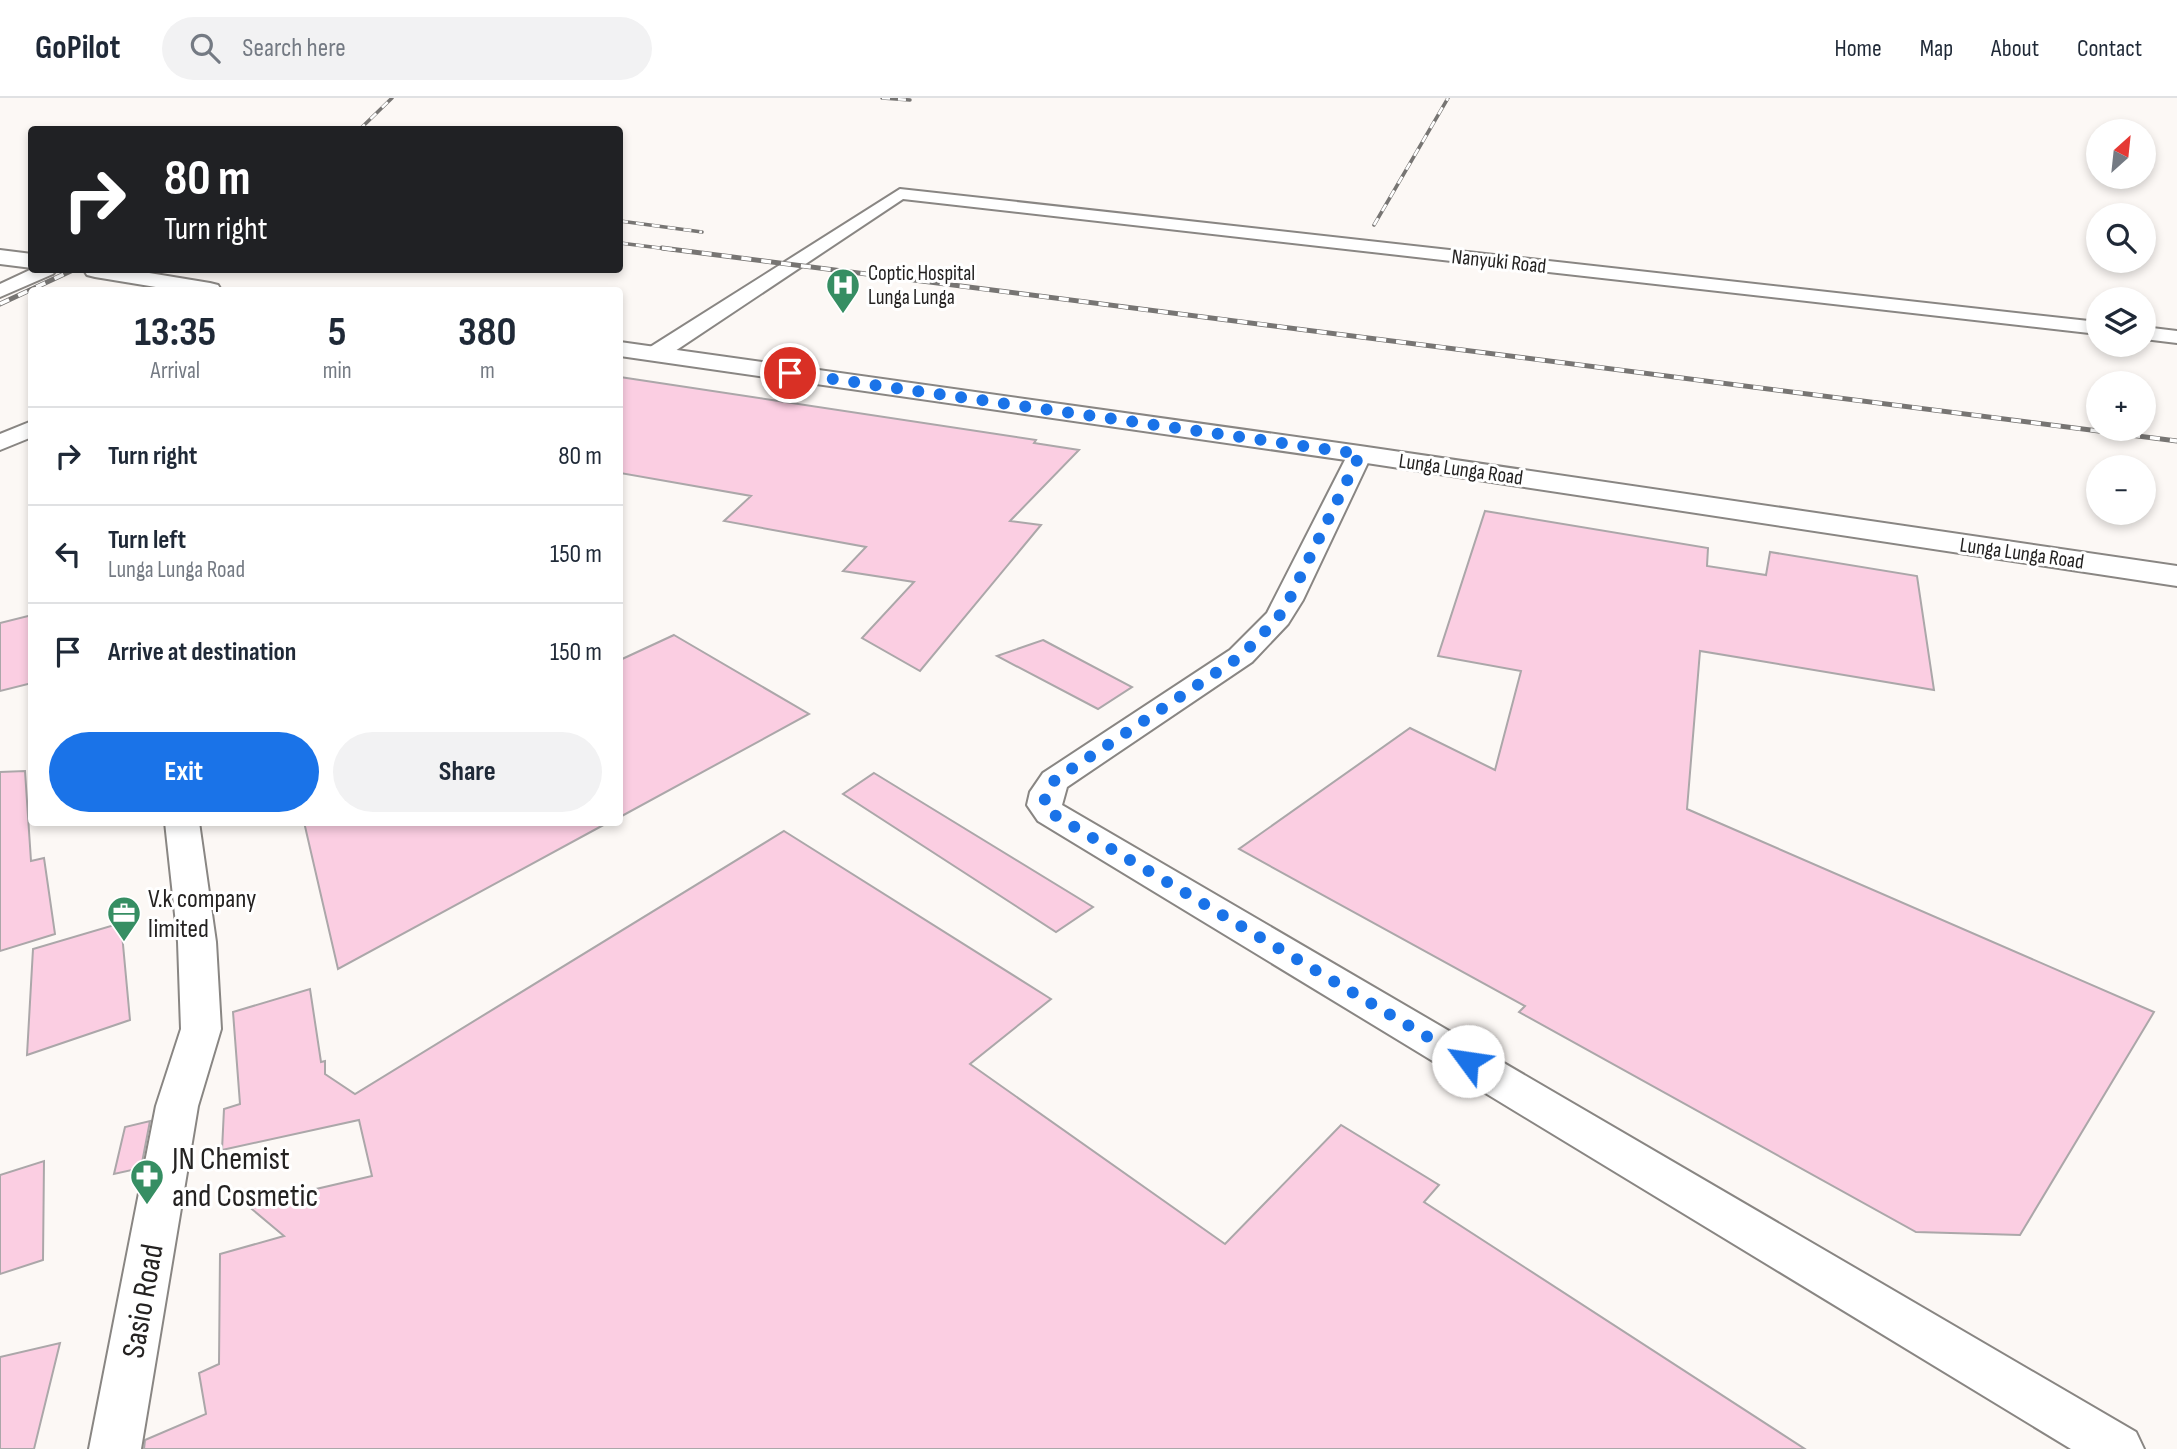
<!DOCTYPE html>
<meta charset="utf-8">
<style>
body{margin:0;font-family:"Sofia Sans Condensed",sans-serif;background:#f2f2f3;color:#1f2937;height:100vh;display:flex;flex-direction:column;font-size:26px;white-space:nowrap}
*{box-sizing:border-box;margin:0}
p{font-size:23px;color:#747a83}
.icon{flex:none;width:38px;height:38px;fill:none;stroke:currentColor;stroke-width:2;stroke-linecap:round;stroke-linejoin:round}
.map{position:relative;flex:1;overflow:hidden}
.panel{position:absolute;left:28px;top:189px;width:595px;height:539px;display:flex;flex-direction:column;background:#fff;border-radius:7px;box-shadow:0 4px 10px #0003}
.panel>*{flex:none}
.guide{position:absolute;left:28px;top:28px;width:595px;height:147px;border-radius:7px;box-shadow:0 4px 10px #0003;background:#202124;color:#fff;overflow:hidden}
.needle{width:46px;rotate:27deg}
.buttons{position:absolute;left:2086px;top:21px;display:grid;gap:14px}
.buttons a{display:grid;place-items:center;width:70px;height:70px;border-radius:50%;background:#fff;box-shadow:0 4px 10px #0003;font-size:35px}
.pin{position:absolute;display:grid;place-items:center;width:60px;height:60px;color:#fff;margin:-30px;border:4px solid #fff;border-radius:50%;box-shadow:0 2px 7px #0007}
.me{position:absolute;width:77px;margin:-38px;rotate:301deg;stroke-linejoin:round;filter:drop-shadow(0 0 5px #0008)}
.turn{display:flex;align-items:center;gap:24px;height:147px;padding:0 21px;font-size:32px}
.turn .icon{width:91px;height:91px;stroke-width:2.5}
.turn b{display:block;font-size:49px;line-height:60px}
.eta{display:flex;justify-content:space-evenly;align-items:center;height:119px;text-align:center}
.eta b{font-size:42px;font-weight:700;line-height:49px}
.button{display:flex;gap:14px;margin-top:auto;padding:14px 21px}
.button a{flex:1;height:80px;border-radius:42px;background:#1a73e8;color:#fff;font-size:28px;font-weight:700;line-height:80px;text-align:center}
.button a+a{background:#f2f2f3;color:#1f2937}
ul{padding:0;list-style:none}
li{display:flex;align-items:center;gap:21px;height:98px;padding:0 21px;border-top:2px solid #e0e1e3}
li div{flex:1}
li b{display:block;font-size:26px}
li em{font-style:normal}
header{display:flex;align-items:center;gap:42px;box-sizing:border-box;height:98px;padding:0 35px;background:#fff;border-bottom:2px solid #e0e1e3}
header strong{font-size:33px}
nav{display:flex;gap:38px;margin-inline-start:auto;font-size:24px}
.search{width:490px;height:63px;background:#f2f2f3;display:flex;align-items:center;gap:18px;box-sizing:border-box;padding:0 24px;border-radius:38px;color:#747a83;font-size:26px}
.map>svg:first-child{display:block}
.building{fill:#fbcee2;stroke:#aba7a9;stroke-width:2}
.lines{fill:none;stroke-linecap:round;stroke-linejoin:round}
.minor-casing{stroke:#898683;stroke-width:4}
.secondary-casing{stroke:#898683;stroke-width:4}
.minor{fill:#fff;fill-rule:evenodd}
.secondary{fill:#fff;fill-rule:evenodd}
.rail-far1-casing{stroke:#777573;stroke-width:3.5}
.rail-casing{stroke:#777573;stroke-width:5}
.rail-far1{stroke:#fff;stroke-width:2.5;stroke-dasharray:8;stroke-linecap:butt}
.rail{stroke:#fff;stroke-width:3.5;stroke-dasharray:10;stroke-linecap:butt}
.route{stroke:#1a73e8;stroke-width:12;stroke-dasharray:0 21.6}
.labels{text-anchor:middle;stroke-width:6;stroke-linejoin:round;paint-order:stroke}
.far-street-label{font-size:21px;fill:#242221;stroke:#fff}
.far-poi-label{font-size:21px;fill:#242221;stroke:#fff;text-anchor:start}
.poi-label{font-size:26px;fill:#242221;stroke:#fff;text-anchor:start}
.near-poi-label{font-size:32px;fill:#242221;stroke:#fff;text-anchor:start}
.near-street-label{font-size:32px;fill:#242221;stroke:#fff}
</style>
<header>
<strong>GoPilot</strong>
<div class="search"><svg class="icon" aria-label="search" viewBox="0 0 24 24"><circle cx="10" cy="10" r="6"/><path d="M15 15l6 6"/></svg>Search here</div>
<nav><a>Home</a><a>Map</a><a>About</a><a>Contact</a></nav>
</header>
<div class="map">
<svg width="2177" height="1351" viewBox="0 0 2177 1351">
<rect width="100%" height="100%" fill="#fcf8f5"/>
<path class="building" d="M 620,279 L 1036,342 L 1034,345 L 1079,352 L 1010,423 L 1041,427 L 920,573 L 862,540 L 914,484 L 843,473 L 866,449 L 724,423 L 751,398 L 620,375 Z
M 1485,413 L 1708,450 L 1707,468 L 1766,477 L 1770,454 L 1917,478 L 1934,592 L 1700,553 L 1687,711 L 2154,914 L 2020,1137 L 1916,1134 L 1519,914 L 1525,908 L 1239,751 L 1410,630 L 1495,672 L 1521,573 L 1438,558 Z
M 32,517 L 32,585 L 0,593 L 0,525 Z
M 674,537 L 809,616 L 620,719 L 620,562 Z
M 1043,542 L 1132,589 L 1098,611 L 997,558 Z
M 25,673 L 31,763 L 44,760 L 55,836 L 0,853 L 0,674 Z
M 874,675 L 1093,809 L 1056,834 L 843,696 Z
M 304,724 L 609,724 L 338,871 Z
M 784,733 L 1051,901 L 970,966 L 1225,1146 L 1341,1027 L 1439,1087 L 1424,1104 L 1805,1351 L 144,1351 L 145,1342 L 206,1316 L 199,1275 L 219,1266 L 220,1156 L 284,1138 L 247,1107 L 372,1078 L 359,1022 L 222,1052 L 224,1011 L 240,1006 L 233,914 L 310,891 L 321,964 L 325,963 L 325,976 L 355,996 Z
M 121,825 L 130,922 L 27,957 L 33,851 Z
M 150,1023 L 141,1070 L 114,1076 L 125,1029 Z
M 44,1063 L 43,1162 L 0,1176 L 0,1077 Z
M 60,1245 L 34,1351 L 0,1351 L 0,1259 Z"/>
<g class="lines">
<g class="minor-casing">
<path id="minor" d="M 900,91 L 2098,224 L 2098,236 L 903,101 L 663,261 L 647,261 L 644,256 L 647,251 Z
M 32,171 L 56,172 L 53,176 L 0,199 L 0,186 Z
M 2144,229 L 2177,233 L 2177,245 L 2144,241 Z
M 32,323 L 32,339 L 0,352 L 0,336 Z
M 1360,349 L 1369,351 L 1372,356 L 1303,502 L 1288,526 L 1252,564 L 1067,689 L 1062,707 L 2136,1334 L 2144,1351 L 2071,1351 L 1038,723 L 1027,707 L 1030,694 L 1043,675 L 1230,552 L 1267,515 L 1348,356 L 1351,351 Z
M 165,724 L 199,724 L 216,844 L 221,931 L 198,1008 L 141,1351 L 89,1351 L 156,1008 L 181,931 L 178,844 Z"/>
</g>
<g class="secondary-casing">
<path id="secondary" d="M 0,152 L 32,156 L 32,170 L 0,166 Z
M 84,172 L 131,172 L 210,185 L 218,187 L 221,192 L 174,192 L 95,179 L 87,177 Z
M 620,244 L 1360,348 L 2177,468 L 2177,488 L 1360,364 L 620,258 Z"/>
</g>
<use href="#minor" class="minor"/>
<use href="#secondary" class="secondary"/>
<g class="rail-far1-casing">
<path id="rail-far1" d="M 882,0 L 910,2
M 359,32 L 392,0
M 620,123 L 702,134
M 1374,127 L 1448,0
M 620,145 L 676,152"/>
</g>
<g class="rail-casing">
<path id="rail" d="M 662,150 L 2177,343
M 0,206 L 73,172"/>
</g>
<use href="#rail-far1" class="rail-far1"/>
<use href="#rail" class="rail"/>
</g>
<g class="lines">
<path class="route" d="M 790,275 L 1360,356 L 1289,502 L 1278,520 L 1241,558 L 1055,682 L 1046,694 L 1044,707 L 1051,715 L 1468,963"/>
</g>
<defs>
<g id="hospital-pin" transform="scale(1.75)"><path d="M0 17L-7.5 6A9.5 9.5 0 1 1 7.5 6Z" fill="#368e63" stroke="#fff"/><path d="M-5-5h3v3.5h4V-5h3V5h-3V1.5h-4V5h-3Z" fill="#fff"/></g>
<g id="office-pin" transform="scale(1.75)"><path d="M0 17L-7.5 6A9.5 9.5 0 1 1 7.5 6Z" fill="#368e63" stroke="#fff"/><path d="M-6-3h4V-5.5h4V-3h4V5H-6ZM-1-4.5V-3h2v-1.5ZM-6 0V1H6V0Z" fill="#fff"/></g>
<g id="pharmacy-pin" transform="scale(1.75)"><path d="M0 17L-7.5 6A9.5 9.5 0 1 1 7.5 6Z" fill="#368e63" stroke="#fff"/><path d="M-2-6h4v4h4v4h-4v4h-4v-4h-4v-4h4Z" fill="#fff"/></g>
</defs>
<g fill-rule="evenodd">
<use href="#hospital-pin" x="843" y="187"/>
<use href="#office-pin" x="124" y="815"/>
<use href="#pharmacy-pin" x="147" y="1078"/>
</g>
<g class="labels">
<g class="far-street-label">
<text transform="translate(1499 163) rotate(6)" y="7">Nanyuki Road</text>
<text transform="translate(1461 371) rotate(8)" y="7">Lunga Lunga Road</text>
<text transform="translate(2022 455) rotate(8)" y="7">Lunga Lunga Road</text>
</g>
<g class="far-poi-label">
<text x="868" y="182">Coptic Hospital<tspan x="868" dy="24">Lunga Lunga</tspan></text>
</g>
<g class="poi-label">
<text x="148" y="809">V.k company<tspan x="148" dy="30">limited</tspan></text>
</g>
<g class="near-poi-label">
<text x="172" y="1071">JN Chemist<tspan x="172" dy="37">and Cosmetic</tspan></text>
</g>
<g class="near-street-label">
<text transform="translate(142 1203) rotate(-80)" y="11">Sasio Road</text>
</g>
</g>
</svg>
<div class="buttons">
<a><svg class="needle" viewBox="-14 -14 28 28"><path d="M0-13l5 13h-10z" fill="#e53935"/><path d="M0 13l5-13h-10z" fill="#747a83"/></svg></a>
<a><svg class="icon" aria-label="search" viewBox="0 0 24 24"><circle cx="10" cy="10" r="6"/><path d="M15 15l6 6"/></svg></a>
<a><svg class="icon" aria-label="layers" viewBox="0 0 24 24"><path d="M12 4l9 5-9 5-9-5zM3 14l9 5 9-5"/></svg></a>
<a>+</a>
<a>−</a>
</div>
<div class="pin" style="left:790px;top:275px;background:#d93025"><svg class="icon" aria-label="arrive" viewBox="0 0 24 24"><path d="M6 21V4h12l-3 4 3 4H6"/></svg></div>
<svg class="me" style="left:1468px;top:963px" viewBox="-20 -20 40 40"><circle r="19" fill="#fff"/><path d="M0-13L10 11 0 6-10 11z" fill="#1a73e8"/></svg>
<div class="guide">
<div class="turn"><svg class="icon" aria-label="right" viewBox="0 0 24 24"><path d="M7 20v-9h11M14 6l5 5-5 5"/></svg><div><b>80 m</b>Turn right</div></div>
</div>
<section class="panel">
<div class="eta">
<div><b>13:35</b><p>Arrival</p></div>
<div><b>5</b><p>min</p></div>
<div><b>380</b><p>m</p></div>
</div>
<ul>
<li><svg class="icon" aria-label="right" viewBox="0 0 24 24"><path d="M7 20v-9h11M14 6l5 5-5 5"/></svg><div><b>Turn right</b></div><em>80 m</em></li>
<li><svg class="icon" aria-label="left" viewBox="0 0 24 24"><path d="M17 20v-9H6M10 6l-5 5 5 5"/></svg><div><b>Turn left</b><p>Lunga Lunga Road</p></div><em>150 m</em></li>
<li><svg class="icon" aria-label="arrive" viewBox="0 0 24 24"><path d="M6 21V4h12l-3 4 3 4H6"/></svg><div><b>Arrive at destination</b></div><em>150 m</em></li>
</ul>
<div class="button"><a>Exit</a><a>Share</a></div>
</section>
</div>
